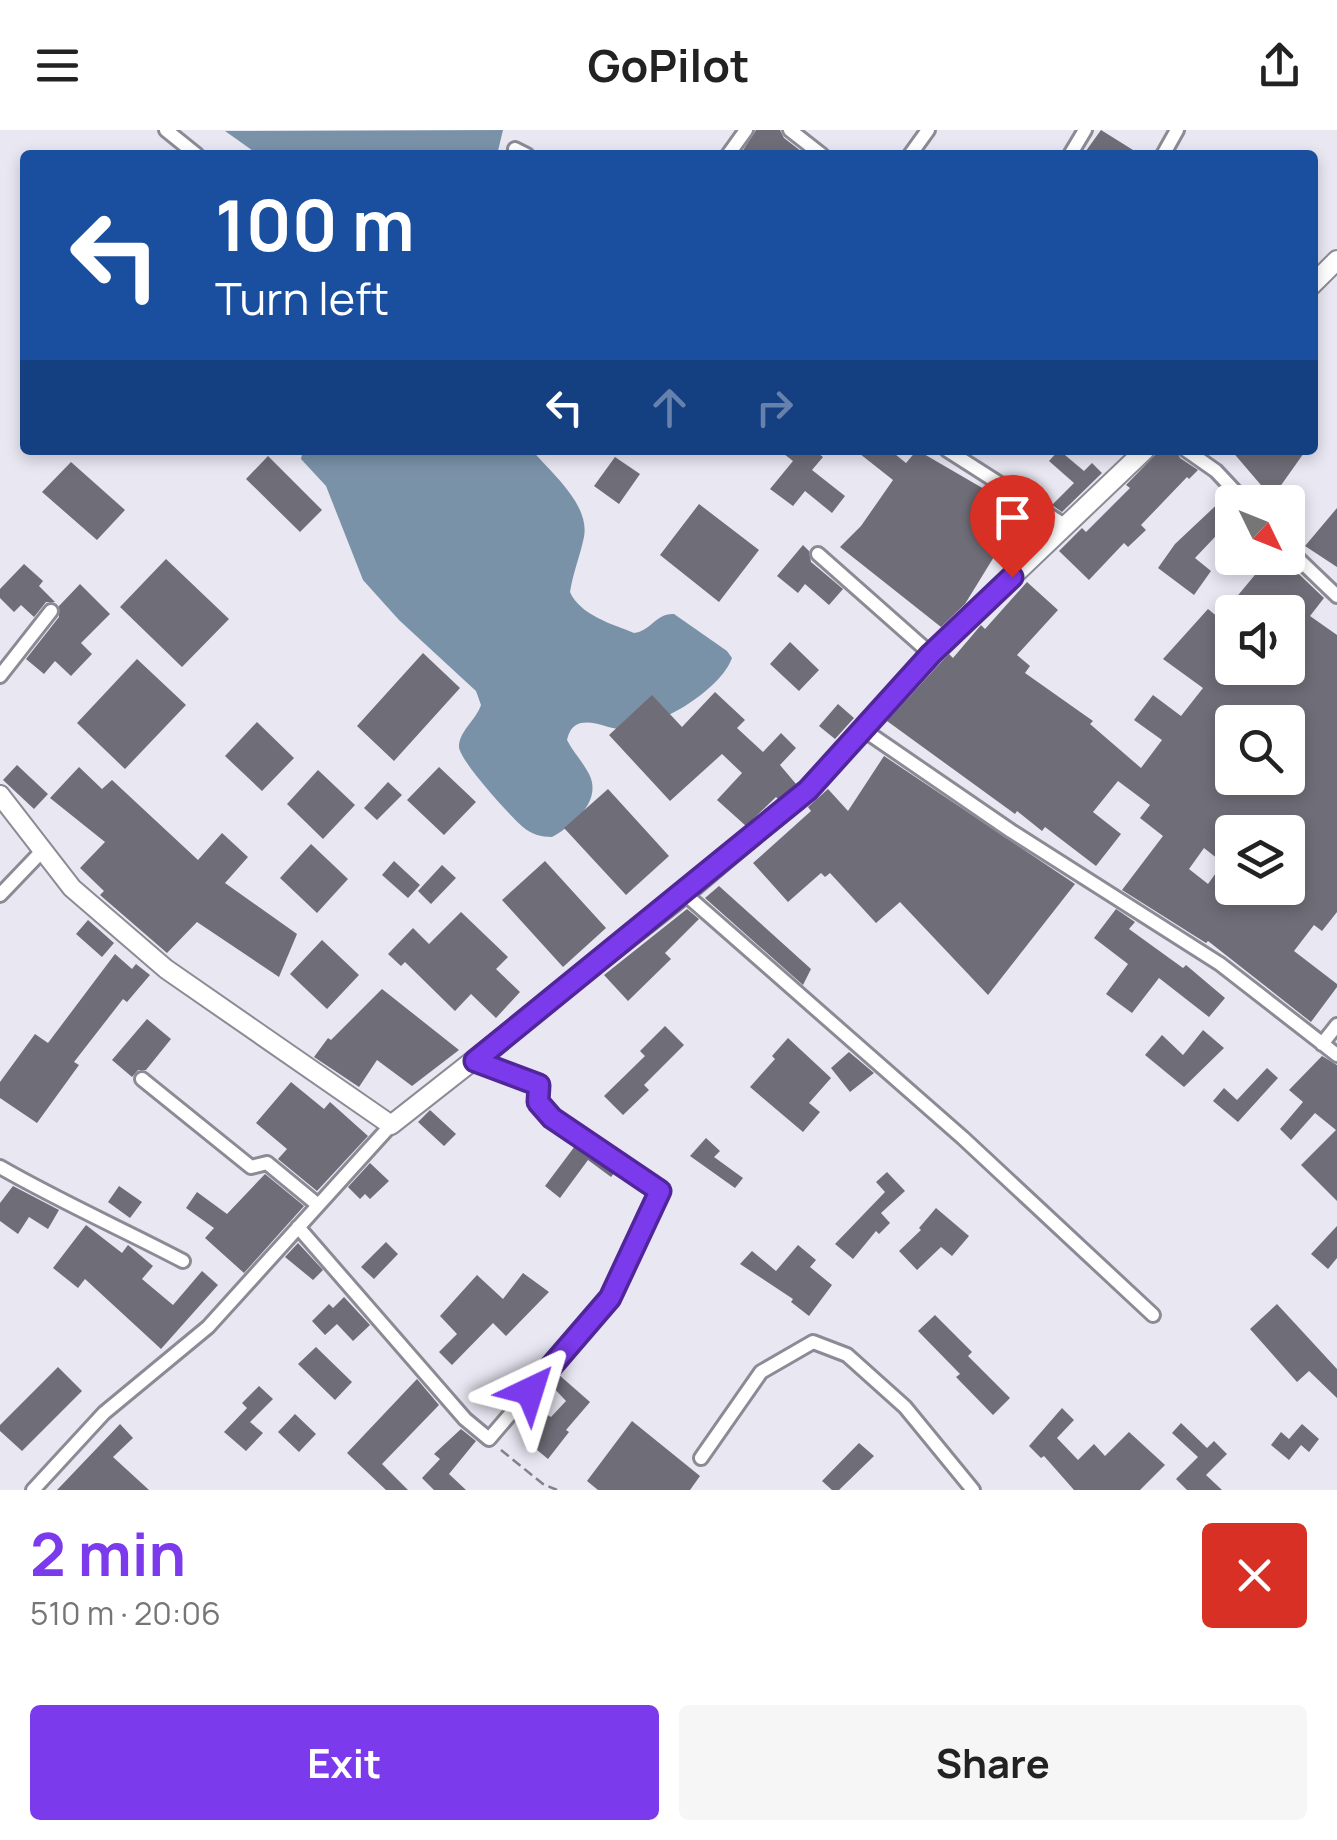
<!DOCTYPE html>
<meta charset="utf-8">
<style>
body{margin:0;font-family:Manrope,sans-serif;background:#f6f6f6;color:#222;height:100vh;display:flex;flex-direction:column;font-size:38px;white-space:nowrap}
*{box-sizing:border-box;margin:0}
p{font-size:32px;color:#767676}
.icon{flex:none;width:55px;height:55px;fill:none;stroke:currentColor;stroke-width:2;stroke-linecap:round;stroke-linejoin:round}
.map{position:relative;height:1360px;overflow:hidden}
.details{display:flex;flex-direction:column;background:#fff;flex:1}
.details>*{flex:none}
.guide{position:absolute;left:20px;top:20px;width:1298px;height:305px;border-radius:10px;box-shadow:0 5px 15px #0003;background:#1a4fa0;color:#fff;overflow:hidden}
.needle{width:65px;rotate:133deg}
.controls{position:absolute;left:1215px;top:355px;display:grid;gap:20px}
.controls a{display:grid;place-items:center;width:90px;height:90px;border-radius:10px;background:#fff;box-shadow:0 5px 15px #0003;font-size:50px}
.pin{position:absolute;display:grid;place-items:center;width:85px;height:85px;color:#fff;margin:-102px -42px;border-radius:50% 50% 50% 0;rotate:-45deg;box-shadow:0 0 10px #0007}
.pin .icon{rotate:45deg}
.me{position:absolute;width:110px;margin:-55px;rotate:41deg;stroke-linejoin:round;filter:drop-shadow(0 0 8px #0008)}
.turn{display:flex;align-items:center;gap:35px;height:210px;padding:0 30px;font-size:45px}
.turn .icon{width:130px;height:130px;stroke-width:2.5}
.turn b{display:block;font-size:70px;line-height:85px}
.lanes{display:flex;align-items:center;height:95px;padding:0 30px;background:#0003;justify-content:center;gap:50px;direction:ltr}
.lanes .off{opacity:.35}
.round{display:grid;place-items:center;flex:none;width:105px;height:105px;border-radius:10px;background:#f6f6f6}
.head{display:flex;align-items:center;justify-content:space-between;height:170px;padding:0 30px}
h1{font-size:60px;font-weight:700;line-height:75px;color:#7c3aed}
.cta{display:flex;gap:20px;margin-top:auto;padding:20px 30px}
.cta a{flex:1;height:115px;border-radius:10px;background:#7c3aed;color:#fff;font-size:40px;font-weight:700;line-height:115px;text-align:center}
.cta a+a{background:#f6f6f6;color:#222}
header{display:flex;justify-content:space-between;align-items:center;height:130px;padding:0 30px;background:#fff;font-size:45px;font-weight:700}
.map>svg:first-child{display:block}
.water{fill:#7a92a8}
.building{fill:#6f6e78;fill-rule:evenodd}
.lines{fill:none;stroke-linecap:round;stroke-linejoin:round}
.street-casing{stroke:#8c8b95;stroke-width:18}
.secondary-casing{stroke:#8c8b95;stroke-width:22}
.path{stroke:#83828a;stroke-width:2.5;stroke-dasharray:10 5;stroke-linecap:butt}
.street{stroke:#fff;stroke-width:12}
.secondary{stroke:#fff;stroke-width:18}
.route-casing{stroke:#51269a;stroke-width:25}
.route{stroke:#7c3aed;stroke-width:18}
</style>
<header><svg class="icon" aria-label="menu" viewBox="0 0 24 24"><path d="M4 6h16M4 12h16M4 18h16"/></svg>GoPilot<svg class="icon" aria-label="share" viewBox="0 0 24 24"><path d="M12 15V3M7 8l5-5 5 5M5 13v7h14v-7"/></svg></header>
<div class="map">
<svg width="1337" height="1360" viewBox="0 0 1337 1360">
<rect width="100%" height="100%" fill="#e8e7f2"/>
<path class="water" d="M 503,0 L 497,25 L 259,25 L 225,1 Z
M 303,320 L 532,320 C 551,343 590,374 584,407 C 580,426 573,443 570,462 C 580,485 612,494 634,503 C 651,501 656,483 674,484 L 727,521 L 732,528 C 720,561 656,599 621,599 C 608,599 595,590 581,593 C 572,595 569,602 567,610 C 573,622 583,632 589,644 C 603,671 572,696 552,707 C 541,707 531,704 523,697 C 510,686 460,631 459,617 C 459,601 476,590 481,575 L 476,561 L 399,490 L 363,450 L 326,356 L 301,329 Z"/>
<path class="building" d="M 756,0 L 780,0 L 784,8 L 806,25 L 740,25 Z
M 1101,0 L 1141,25 L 1083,25 Z
M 779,320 L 814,320 L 823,327 L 812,340 L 845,366 L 832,383 L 805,361 L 793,376 L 770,359 L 793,331 Z
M 855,320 L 890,320 L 906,333 L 917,320 L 1046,395 L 1015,427 L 1000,417 L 965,474 L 941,497 L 840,417 L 861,396 L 893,350 Z
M 1059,320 L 1084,341 L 1092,333 L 1102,343 L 1062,382 L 1052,375 L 1074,353 L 1049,331 Z
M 1160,320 L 1176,320 L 1180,328 L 1198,340 L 1189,349 L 1187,347 L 1141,395 L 1146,400 L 1128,417 L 1124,413 L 1089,450 L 1059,421 L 1082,398 L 1086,402 L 1130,358 L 1126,355 Z
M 1231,320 L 1306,320 L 1272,368 Z
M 268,326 L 322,380 L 300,402 L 246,349 Z
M 615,327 L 640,344 L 619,374 L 594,356 Z
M 71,332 L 125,380 L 97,410 L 42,362 Z
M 1226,366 L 1232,373 L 1232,389 L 1195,428 L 1211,441 L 1194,465 L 1158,438 L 1175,414 Z
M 699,374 L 759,420 L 719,472 L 660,425 Z
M 1337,378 L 1337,437 L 1305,416 Z
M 803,415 L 809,421 L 811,432 L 843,459 L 829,475 L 805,454 L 798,463 L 777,446 Z
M 1269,428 L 1282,428 L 1324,468 L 1310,486 L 1337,505 L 1337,782 L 1322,801 L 1314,795 L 1294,821 L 1337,854 L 1337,857 L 1311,892 L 1208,811 L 1206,813 L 1122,760 L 1163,706 L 1140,688 L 1150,675 L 1118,651 L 1093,682 L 1121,704 L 1096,736 L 1045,697 L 1042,701 L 1017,681 L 1015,684 L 887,591 L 943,530 L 949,524 L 953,528 L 981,495 L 985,499 L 1027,452 L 1058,480 L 1017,525 L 1030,536 L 1025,543 L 1093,591 L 1090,594 L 1141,638 L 1162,610 L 1134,590 L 1153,565 L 1181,586 L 1203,558 L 1163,529 L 1208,479 L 1219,488 ZM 1232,482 L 1288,482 L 1288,538 L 1232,538 ZM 1232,592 L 1288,592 L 1288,648 L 1232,648 ZM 1232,702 L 1288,702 L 1288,758 L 1232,758 ZM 1204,718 L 1223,733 L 1208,754 L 1189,739 Z
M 166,429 L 229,489 L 182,537 L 120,477 Z
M 24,434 L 43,451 L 39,456 L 55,472 L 46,472 L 34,487 L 21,475 L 14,482 L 0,468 L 0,459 Z
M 80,454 L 110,484 L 81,513 L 92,524 L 71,546 L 55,531 L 44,544 L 26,529 L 59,487 L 59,476 Z
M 790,512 L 819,540 L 799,561 L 770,534 Z
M 423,523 L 460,558 L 394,631 L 357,596 Z
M 137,529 L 186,575 L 125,639 L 77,593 Z
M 715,562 L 745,590 L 737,598 L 763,622 L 781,603 L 796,618 L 780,635 L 796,654 L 778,669 L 776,667 L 746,696 L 717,670 L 742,643 L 722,624 L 670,671 L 609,605 L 652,565 L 682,597 Z
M 838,574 L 854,588 L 835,609 L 819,596 Z
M 257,592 L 294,628 L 262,661 L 225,626 Z
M 884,626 L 1075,754 L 988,865 L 900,772 L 876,793 L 830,743 L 825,747 L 821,743 L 788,772 L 753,733 L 811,681 L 808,677 L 828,659 L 848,681 Z
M 17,635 L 48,664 L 34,679 L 3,650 Z
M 79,637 L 102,659 L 112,650 L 198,730 L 222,703 L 248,727 L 225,753 L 297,804 L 279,847 L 197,792 L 167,823 L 100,765 L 104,761 L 80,738 L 105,712 L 50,668 Z
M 439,637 L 476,672 L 444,705 L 407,670 Z
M 318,640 L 355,675 L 323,709 L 287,674 Z
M 388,652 L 402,665 L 377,690 L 364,678 Z
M 608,659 L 669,726 L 626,765 L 564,698 Z
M 311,714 L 348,749 L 317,783 L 280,748 Z
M 394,731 L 420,755 L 408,768 L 382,745 Z
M 545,731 L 606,798 L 563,837 L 502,770 Z
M 442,735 L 456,748 L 431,774 L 418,761 Z
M 719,756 L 811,839 L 803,855 L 705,768 Z
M 687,779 L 699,789 L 665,823 L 671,829 L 628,871 L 604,845 Z
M 1116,779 L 1135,792 L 1129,799 L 1183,838 L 1186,835 L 1225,868 L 1209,887 L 1159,848 L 1132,883 L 1106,864 L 1128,834 L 1094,808 Z
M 461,782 L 508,827 L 496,839 L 520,862 L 496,888 L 471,864 L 455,881 L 405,832 L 401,836 L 388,824 L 413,798 L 429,814 Z
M 88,790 L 114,813 L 102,827 L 76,804 Z
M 322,810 L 359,845 L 327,879 L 290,844 Z
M 115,824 L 132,839 L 136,834 L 150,845 L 127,872 L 123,869 L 74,932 L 79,935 L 37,993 L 0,968 L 0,952 L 35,904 L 48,913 Z
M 382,859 L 459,920 L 412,956 L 377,930 L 359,957 L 314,927 L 328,908 L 331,910 Z
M 147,889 L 171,909 L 146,940 L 138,940 L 132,947 L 112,930 Z
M 665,896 L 684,915 L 644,955 L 649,960 L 623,985 L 604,966 L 645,926 L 640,921 Z
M 1203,900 L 1224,918 L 1184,957 L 1145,925 L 1162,905 L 1183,925 Z
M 788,908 L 831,948 L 809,973 L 820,982 L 803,1002 L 750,957 L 775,929 L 772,926 Z
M 849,922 L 874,943 L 850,962 L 831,938 Z
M 1322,926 L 1337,935 L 1337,1071 L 1301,1035 L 1336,1000 L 1315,983 L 1291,1010 L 1280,999 L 1303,972 L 1289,960 Z
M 1267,938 L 1278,948 L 1238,992 L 1213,971 L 1224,958 L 1237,970 Z
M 291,952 L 324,979 L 330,972 L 368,1006 L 317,1061 L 278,1029 L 287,1019 L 256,993 Z
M 430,980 L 456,1004 L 444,1016 L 418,992 Z
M 706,1008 L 720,1021 L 714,1027 L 743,1048 L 735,1058 L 690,1026 Z
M 575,1016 L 615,1042 L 611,1047 L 588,1030 L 560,1068 L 545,1056 Z
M 370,1033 L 389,1051 L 370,1069 L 365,1064 L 360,1069 L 348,1057 Z
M 887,1042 L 905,1061 L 881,1083 L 890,1093 L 879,1104 L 876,1101 L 853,1129 L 835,1114 L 885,1062 L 876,1052 Z
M 265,1044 L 304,1076 L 244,1143 L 205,1108 L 214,1098 L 186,1078 L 197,1062 L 227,1084 Z
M 13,1056 L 59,1080 L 48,1099 L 29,1087 L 18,1104 L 0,1091 L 0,1073 Z
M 119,1056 L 142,1072 L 130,1088 L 108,1072 Z
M 936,1078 L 969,1106 L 952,1126 L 941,1117 L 917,1140 L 899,1121 L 921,1100 L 919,1098 Z
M 86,1095 L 122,1123 L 128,1115 L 153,1136 L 142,1149 L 173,1175 L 202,1141 L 218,1155 L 161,1219 L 85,1149 L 78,1158 L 53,1138 Z
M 1337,1096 L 1337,1128 L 1328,1139 L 1311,1124 Z
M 386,1112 L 398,1124 L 374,1149 L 361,1137 Z
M 298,1113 L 323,1140 L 313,1150 L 285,1127 Z
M 798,1115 L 816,1130 L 810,1137 L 832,1155 L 809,1186 L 791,1172 L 793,1169 L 740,1134 L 752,1121 L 776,1141 Z
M 523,1143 L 549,1162 L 506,1206 L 493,1193 L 452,1235 L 439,1222 L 457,1204 L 440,1186 L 477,1145 L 503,1169 Z
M 344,1167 L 370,1195 L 353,1211 L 337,1194 L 325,1205 L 312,1191 L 329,1174 L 333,1178 Z
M 1277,1174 L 1337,1239 L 1337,1268 L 1309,1241 L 1297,1252 L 1250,1199 Z
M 935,1185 L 972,1222 L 968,1226 L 1010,1268 L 993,1285 L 956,1247 L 960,1244 L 918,1201 Z
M 316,1217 L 352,1252 L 335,1270 L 298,1234 Z
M 58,1237 L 82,1261 L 22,1321 L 0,1301 L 0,1295 Z
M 558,1244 L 590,1272 L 566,1300 L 569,1302 L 548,1329 L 525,1310 L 546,1284 L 551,1287 L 566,1271 L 550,1254 Z
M 417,1249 L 439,1275 L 382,1334 L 408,1360 L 386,1360 L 347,1323 Z
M 259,1256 L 273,1269 L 250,1292 L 263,1303 L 246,1321 L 224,1302 L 247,1278 L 242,1273 Z
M 1062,1278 L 1074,1290 L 1057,1308 L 1078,1330 L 1094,1314 L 1105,1326 L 1129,1302 L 1165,1335 L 1140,1360 L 1074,1360 L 1044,1326 L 1041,1328 L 1029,1316 Z
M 295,1284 L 316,1304 L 299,1322 L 278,1302 Z
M 632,1291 L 700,1346 L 690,1360 L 598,1360 L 587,1351 Z
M 1181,1293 L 1207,1318 L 1214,1311 L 1227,1324 L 1206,1345 L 1222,1360 L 1187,1360 L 1176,1349 L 1198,1327 L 1172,1303 Z
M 120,1294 L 133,1308 L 113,1327 L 149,1360 L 57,1360 Z
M 1302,1294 L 1319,1309 L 1309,1322 L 1301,1315 L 1289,1330 L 1271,1315 L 1281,1302 L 1289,1309 Z
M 461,1299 L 476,1311 L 449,1344 L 466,1360 L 434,1360 L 422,1348 L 440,1329 L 434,1324 Z
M 859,1313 L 874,1326 L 839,1360 L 832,1360 L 822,1351 Z"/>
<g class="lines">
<g class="street-casing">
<path id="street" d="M 166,0 L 197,25
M 790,0 L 822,25
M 515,19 L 527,25
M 728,25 L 746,0
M 910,25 L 928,0
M 1070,25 L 1085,0
M 1163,25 L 1177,0
M 947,320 L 1066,396
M 1186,320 L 1216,341 L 1245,372
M 1288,419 L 1337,466
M 818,424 L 931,524
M 0,546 L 51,481
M 861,598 L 1011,701 L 1220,834 L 1337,925
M 685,764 L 963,1008 L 1153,1185
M 0,765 L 44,719
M 1322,914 L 1337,895
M 142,949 L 251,1037 L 267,1033 L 318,1075
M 0,1037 C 59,1071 122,1099 183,1131
M 298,1097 L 465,1289 L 489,1309 L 610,1168 L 660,1061 L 552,988 L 538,972 L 539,955 L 475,931
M 701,1328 L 761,1242 L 813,1212 L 847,1225 L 905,1277 L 973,1360
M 33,1360 L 104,1283 L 208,1197 L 391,995"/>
</g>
<g class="secondary-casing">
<path id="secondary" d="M 1312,155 L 1337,130
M 0,665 L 72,758 L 166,839 L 391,995 L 685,764 L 808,660 L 931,524 L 1145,320"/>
</g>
<path class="path" d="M 501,1320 L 543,1354 L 557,1360"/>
<use href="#street" class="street"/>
<use href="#secondary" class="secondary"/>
</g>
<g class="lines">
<g class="route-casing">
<path id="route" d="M 530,1261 L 610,1168 L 660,1061 L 552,988 L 538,972 L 539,955 L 475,931 L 808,660 L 931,524 L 1012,447"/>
</g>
<use href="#route" class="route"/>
</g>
</svg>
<div class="controls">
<a><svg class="needle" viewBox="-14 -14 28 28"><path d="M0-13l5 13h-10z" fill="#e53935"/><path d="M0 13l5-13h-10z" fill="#767676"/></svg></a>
<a><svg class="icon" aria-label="sound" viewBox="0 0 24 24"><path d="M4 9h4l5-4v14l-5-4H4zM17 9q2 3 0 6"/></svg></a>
<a><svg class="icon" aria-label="search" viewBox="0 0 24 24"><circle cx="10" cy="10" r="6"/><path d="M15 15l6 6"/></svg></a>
<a><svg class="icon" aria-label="layers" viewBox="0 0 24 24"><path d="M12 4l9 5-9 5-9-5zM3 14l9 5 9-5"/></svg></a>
</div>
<div class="pin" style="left:1012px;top:447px;background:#d93025"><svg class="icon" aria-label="arrive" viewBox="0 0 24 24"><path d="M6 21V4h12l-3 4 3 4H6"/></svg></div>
<svg class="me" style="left:530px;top:1261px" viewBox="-20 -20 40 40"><path d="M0-17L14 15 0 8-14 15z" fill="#7c3aed" stroke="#fff" stroke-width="4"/></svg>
<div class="guide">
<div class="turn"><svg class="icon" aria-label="left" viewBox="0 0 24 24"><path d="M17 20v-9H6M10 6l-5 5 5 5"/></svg><div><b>100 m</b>Turn left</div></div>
<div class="lanes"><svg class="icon" aria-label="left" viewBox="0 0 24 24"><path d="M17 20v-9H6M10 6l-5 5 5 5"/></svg><svg class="icon off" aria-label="ahead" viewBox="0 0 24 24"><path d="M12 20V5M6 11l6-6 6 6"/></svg><svg class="icon off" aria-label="right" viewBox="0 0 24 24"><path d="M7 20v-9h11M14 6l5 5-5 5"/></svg></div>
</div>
</div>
<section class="details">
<div class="head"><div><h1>2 min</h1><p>510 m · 20:06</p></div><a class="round" style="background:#d93025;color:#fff"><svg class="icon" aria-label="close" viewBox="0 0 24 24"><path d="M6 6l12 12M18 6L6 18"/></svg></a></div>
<div class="cta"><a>Exit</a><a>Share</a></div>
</section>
